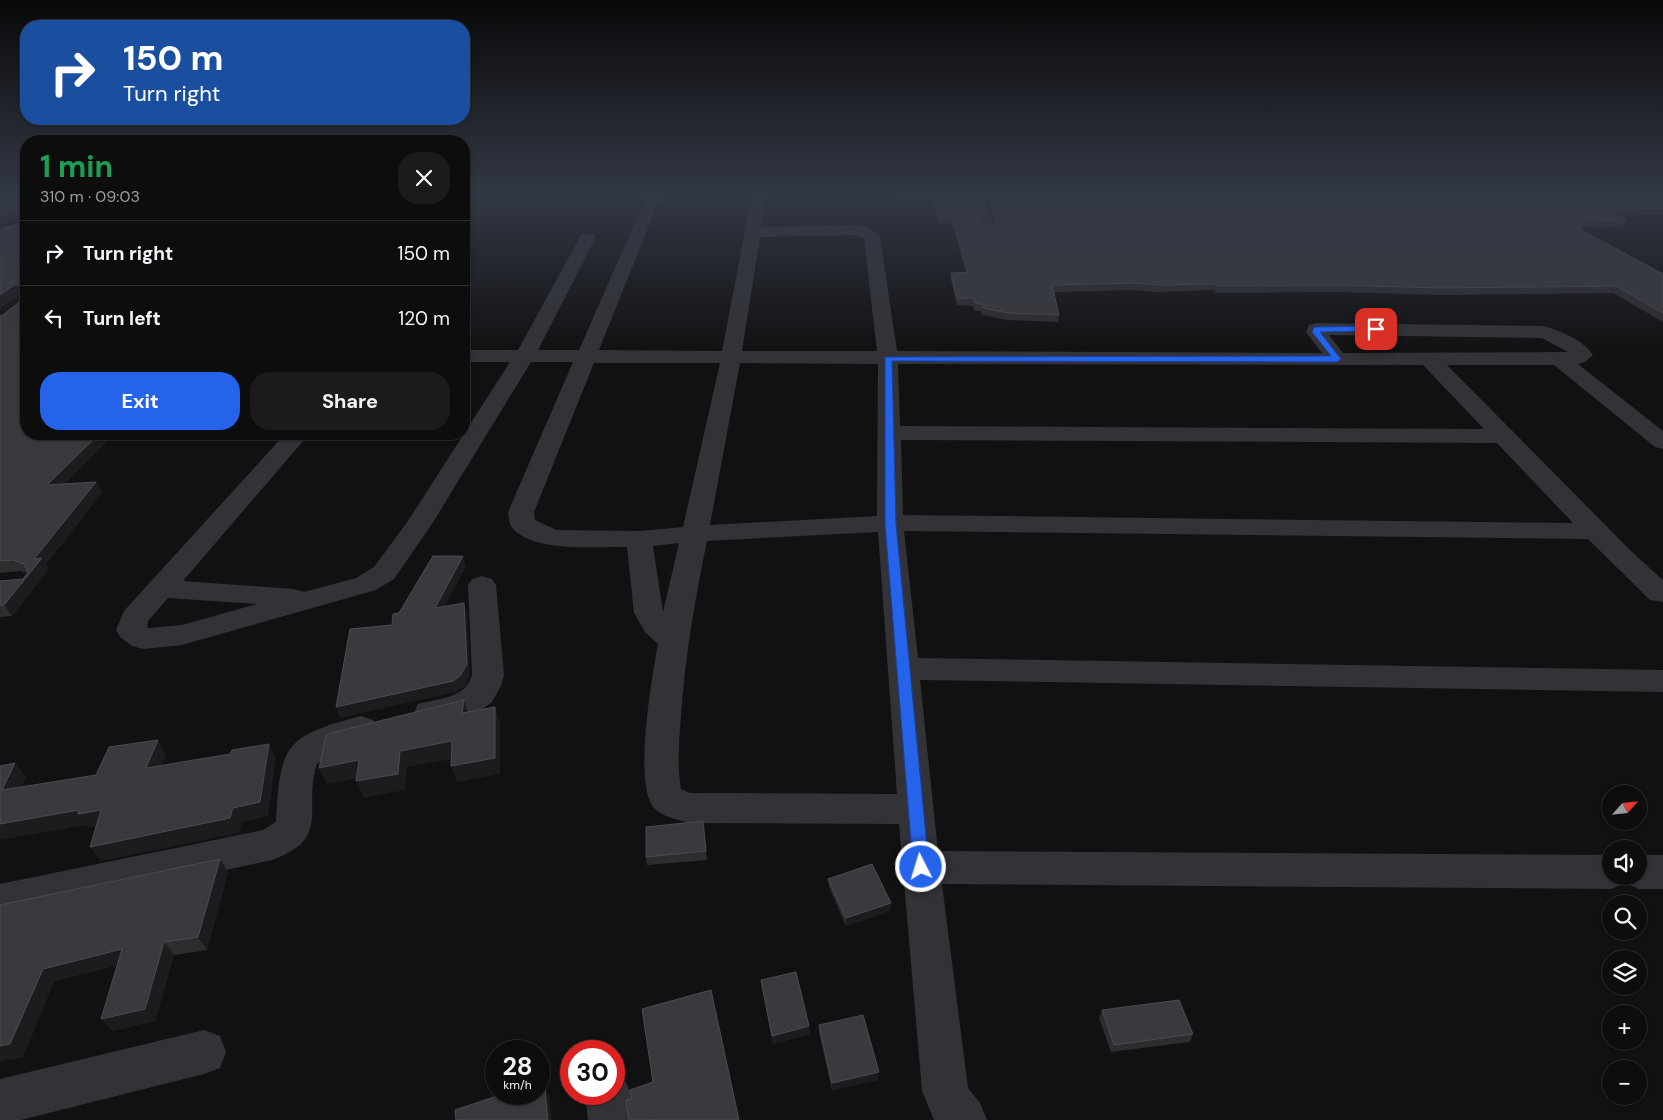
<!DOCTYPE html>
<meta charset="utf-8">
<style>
body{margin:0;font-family:"DM Sans",sans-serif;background:#1b1b1c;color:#f1f3f6;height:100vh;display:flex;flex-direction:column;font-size:19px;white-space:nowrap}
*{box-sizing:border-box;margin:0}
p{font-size:16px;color:#9a9c9e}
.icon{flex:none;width:28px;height:28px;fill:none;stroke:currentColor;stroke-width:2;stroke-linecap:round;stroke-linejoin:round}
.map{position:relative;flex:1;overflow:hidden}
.panel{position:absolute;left:20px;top:135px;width:450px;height:305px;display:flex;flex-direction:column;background:#0d0d0e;border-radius:20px;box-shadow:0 1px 4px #0004,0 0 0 1px #2d2d2e}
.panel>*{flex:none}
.hud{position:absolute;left:20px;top:20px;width:450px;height:105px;border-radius:20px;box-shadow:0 1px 4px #0004,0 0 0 1px #2d2d2e;background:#1a4fa0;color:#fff;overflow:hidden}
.needle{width:32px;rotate:63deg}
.tools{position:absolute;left:1602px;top:785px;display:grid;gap:10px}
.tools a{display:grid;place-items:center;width:45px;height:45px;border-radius:50%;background:#0d0d0e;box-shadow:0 1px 4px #0004,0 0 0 1px #2d2d2e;font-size:25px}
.speed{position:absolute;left:485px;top:1040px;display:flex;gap:10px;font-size:25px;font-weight:700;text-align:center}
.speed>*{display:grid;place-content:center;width:65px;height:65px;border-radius:50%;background:#0d0d0e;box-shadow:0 1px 4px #0004,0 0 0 1px #2d2d2e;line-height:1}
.speed small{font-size:12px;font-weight:400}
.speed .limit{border:8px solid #d22;background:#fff;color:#111}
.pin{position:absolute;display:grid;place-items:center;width:42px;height:42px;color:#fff;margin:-21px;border-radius:10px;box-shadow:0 2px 8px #0006}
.me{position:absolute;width:55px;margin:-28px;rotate:355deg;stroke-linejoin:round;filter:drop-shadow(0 0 4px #0008)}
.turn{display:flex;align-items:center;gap:18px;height:105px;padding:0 20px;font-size:22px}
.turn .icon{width:65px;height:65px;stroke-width:2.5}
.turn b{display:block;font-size:35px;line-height:42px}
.round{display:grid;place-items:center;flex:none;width:52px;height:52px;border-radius:20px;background:#1b1b1c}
.headline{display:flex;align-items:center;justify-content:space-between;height:85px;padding:0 20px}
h1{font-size:30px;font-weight:700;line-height:38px;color:#1e9e55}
.cta{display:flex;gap:10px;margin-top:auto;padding:10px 20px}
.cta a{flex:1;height:58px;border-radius:20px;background:#2563eb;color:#fff;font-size:20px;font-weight:700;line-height:58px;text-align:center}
.cta a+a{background:#1b1b1c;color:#f1f3f6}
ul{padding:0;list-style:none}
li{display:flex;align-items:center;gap:15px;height:65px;padding:0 20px;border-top:1px solid #2d2d2e}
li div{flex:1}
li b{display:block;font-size:19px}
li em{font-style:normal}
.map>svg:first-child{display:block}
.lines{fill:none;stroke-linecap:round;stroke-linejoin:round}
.minor{fill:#333337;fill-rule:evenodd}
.wall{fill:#2d2d30}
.shaded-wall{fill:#1c1c1e}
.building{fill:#3a3a3e;stroke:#4a4c50}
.route{fill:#2563eb;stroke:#184099}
</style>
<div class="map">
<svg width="1663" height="1120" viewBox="0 0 1663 1120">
<rect width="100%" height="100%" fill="#111112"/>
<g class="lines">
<path class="minor" d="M 647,195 L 661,195 L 599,350 L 722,351 L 752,195 L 766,195 L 761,227 L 856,225 C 865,227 874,229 880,237 L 897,351 L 1322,353 L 1306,332 L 1309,325 L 1316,323 L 1543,326 C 1561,331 1582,339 1593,355 L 1585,362 L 1578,364 L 1663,431 L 1663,449 L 1655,447 L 1554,365 L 1447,365 L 1633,553 L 1663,580 L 1663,602 L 1650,600 L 1588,539 L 904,531 L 918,658 L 1663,670 L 1663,692 L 920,680 L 938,851 L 1611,855 L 1611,876 L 1639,876 L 1639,855 L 1663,855 L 1663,889 L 1639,889 L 1625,883 L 1611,889 L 942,884 L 968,1088 L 980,1103 L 987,1120 L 934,1120 L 922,1091 L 899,824 L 690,823 C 679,820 662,817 654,808 C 633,784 652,677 658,644 L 645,632 L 634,613 L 627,547 C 594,546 539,553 514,530 C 509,525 509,518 508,512 L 573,362 L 531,362 L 432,524 L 394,579 L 376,590 L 182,645 L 143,649 L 132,646 L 120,637 L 116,630 L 124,611 L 285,434 L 309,434 L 183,581 L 294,589 L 304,592 L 356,578 L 374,567 L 408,521 L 510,362 L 464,362 L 464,350 L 518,350 L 580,237 L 582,234 L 594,234 L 596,237 L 538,350 L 579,350 ZM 856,235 L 864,239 L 877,351 L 742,351 L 760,237 ZM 1329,335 L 1542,338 L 1568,352 L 1343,353 ZM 594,363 L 720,363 L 683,527 L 639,531 L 557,530 L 535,520 L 534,512 ZM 740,363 L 878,364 L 877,516 L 710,525 ZM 898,364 L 1423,365 L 1484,429 L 900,426 ZM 901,440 L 1497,443 L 1573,523 L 903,515 ZM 878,532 L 897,794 L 690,793 L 681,789 C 677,766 679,740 681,716 C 685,657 695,599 707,541 ZM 679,543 L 663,612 L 653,546 ZM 168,598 L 257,604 L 182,625 L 149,628 L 147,627 L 148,621 Z
M 970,195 L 984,195 L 994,226 L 992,229 L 980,229 L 978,226 Z
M 482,576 L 492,579 L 496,585 L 504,675 L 501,686 L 492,702 L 478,712 L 430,725 L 418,722 L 414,713 L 418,704 C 439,698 465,699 472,675 L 468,585 L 472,579 Z
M 361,716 L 373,720 L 378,729 L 373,738 L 333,751 L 317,764 C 302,808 333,838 272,860 L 0,918 L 0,884 L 263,830 L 276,822 C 280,744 285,736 361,716 Z
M 204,1030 L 220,1036 L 226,1052 L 220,1068 L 204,1074 L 21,1120 L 0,1120 L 0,1079 Z
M 614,1073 L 624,1078 L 631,1094 L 636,1120 L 588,1120 L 585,1094 L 614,1094 Z"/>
</g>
<path class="wall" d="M 26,195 L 65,484 L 96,482 L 102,493 L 46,564 L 49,569 L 12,616 L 0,617 L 0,581 L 23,579 L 27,573 L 20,571 L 0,573 L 0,316 L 3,315 L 22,300 L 23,293 L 19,294 L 0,308 L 0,229 L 24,222 L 24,219 L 0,224 Z
M 900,195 L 970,195 L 979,224 L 993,225 L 995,222 L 986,195 L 1663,195 L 1663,215 L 1613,214 L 1626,220 L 1623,226 L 1583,227 L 1581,230 L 1663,274 L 1663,322 L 1613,293 L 1438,295 L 1337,292 L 1216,293 L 1214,290 L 1157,292 L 1134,290 L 1054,292 L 1059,315 L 1058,322 L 1007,320 L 982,315 L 981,311 L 974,311 L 973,306 L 957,305 L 951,280 L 951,273 L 966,272 L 952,224 L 940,224 L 930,198 L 900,197 Z
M 703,821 L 707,860 L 647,865 L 646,857 Z
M 228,872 L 207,950 L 174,955 L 155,1021 L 112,1031 L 117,965 L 54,981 L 23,1057 L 0,1061 L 0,906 Z
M 828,879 L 891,903 L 890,911 L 846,926 L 829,887 Z
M 761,980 L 809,1026 L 810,1034 L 773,1044 L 762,988 Z
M 1102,1010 L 1193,1034 L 1190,1042 L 1111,1052 L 1099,1018 Z
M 819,1025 L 878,1080 L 832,1090 L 819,1033 Z"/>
<path class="shaded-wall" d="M 22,210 L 26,218 L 0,224 L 0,216 Z
M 23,284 L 26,293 L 19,294 L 0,308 L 0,295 L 14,285 Z
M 99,434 L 115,434 L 53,496 L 47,485 Z
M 96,482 L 102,493 L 46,564 L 49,569 L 12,616 L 4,605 L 37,565 L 34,559 Z
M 463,556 L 466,567 L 438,619 L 435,608 Z
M 464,603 L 467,614 L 470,675 L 464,687 L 456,692 L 340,718 L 336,707 Z
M 464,700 L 469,716 L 462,713 Z
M 495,707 L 500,723 L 500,774 L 457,782 L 451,766 Z
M 158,740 L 166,755 L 155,783 L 146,768 Z
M 452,741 L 458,758 L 407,767 L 405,790 L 364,798 L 356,781 L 400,751 Z
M 269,744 L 276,758 L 268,816 L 242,822 L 239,833 L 101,861 L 90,847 L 233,808 Z
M 359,760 L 367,777 L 327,784 L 319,768 Z
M 15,763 L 26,777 L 14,805 L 2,790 Z
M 79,810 L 101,810 L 111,824 L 88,828 L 87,825 L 0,840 L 0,824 Z
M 220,859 L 228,872 L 207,950 L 198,937 Z
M 891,903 L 890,911 L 846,926 L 846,918 Z
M 164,942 L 174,955 L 155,1021 L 112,1031 L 101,1019 Z
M 122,949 L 132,961 L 54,981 L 23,1057 L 0,1061 L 0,1046 L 43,969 Z
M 809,1026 L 810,1034 L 773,1044 L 772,1036 Z
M 879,1072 L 878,1080 L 832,1090 L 832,1083 Z
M 544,1080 L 549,1096 L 552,1120 L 548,1120 Z"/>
<path class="building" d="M 0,195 L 26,195 L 26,434 L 99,434 L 47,485 L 96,482 L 34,559 L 42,558 L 4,605 L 0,605 L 0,581 L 23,579 L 28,572 L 24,564 L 13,560 L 0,561 L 0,316 L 3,315 L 22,300 L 23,284 L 14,285 L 0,295 L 0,229 L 24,222 L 24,212 L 22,210 L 0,216 Z
M 932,195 L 970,195 L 979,224 L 993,225 L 996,219 L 988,195 L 1663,195 L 1663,209 L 1600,207 L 1626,220 L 1571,221 L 1583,227 L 1576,227 L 1663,274 L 1663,313 L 1616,286 L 1441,288 L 1339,285 L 1217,286 L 1215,284 L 1158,285 L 1136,283 L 1052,285 L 1059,315 L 1008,313 L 983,308 L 981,304 L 975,303 L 973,298 L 957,298 L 951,273 L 968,272 L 953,218 L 940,218 Z
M 433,556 L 463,556 L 435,608 L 464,603 L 467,664 L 460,676 L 453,681 L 336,707 L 350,629 L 392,625 L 393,614 L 399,613 Z
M 464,700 L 462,713 L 495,707 L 495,758 L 451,766 L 452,741 L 400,751 L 398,774 L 356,781 L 359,760 L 319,768 L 326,736 L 331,733 Z
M 158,740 L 146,768 L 230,754 L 232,750 L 269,744 L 260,802 L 233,808 L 230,818 L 90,847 L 101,810 L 78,814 L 79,810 L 0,824 L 0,766 L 15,763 L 2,790 L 96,775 L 109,747 Z
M 703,821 L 706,851 L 646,857 L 646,827 Z
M 220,859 L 198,937 L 164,942 L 145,1009 L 101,1019 L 122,949 L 43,969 L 10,1044 L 0,1046 L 0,905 Z
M 872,864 L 891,903 L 846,918 L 828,879 Z
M 796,972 L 809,1026 L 772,1036 L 761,980 Z
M 711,990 L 739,1120 L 656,1120 L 656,1119 L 651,1120 L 629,1120 L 626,1100 L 632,1099 L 630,1090 L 653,1082 L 642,1009 Z
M 1179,1000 L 1193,1034 L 1114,1045 L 1102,1010 Z
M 863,1015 L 879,1072 L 832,1083 L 819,1025 Z
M 544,1080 L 548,1120 L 456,1120 L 455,1110 L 503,1094 L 539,1094 L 539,1082 Z"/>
<linearGradient id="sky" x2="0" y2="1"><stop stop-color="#09090a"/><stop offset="0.55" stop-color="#323844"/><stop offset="1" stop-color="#323844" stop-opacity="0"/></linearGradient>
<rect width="1663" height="352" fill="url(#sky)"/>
<path class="route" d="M 1376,326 L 1379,327 L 1379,331 L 1320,332 L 1341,359 L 1337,362 L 892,361 L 896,524 L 929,867 L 926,871 L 921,873 L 915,871 L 913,867 L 885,524 L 885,357 L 1331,356 L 1312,332 L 1314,327 Z"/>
</svg>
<div class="tools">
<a><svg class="needle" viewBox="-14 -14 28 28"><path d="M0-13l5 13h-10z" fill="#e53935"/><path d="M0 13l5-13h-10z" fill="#9a9c9e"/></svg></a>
<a><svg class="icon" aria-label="sound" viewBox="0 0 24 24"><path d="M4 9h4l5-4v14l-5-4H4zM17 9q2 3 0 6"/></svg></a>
<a><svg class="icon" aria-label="search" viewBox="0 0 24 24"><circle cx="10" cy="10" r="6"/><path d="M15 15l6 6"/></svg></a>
<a><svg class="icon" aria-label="layers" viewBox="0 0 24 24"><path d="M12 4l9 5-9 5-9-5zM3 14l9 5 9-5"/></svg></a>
<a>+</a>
<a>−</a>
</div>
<div class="speed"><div>28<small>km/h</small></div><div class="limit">30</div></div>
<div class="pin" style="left:1376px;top:329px;background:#d93025"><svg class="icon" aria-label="arrive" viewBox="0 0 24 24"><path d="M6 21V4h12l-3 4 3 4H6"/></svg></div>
<svg class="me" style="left:921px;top:867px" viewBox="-20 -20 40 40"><circle r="17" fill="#2563eb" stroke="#fff" stroke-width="3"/><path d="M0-11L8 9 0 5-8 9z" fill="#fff"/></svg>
<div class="hud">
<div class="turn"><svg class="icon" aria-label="right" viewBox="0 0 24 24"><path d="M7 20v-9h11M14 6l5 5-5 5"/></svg><div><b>150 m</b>Turn right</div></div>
</div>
<section class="panel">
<div class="headline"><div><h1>1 min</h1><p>310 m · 09:03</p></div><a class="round"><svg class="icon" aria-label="close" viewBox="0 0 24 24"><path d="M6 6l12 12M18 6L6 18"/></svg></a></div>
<ul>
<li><svg class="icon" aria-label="right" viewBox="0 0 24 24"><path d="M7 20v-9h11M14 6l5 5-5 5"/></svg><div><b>Turn right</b></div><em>150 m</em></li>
<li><svg class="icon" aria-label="left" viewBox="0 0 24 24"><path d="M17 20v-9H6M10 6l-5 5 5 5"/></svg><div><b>Turn left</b></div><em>120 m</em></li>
</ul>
<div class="cta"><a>Exit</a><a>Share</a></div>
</section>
</div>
